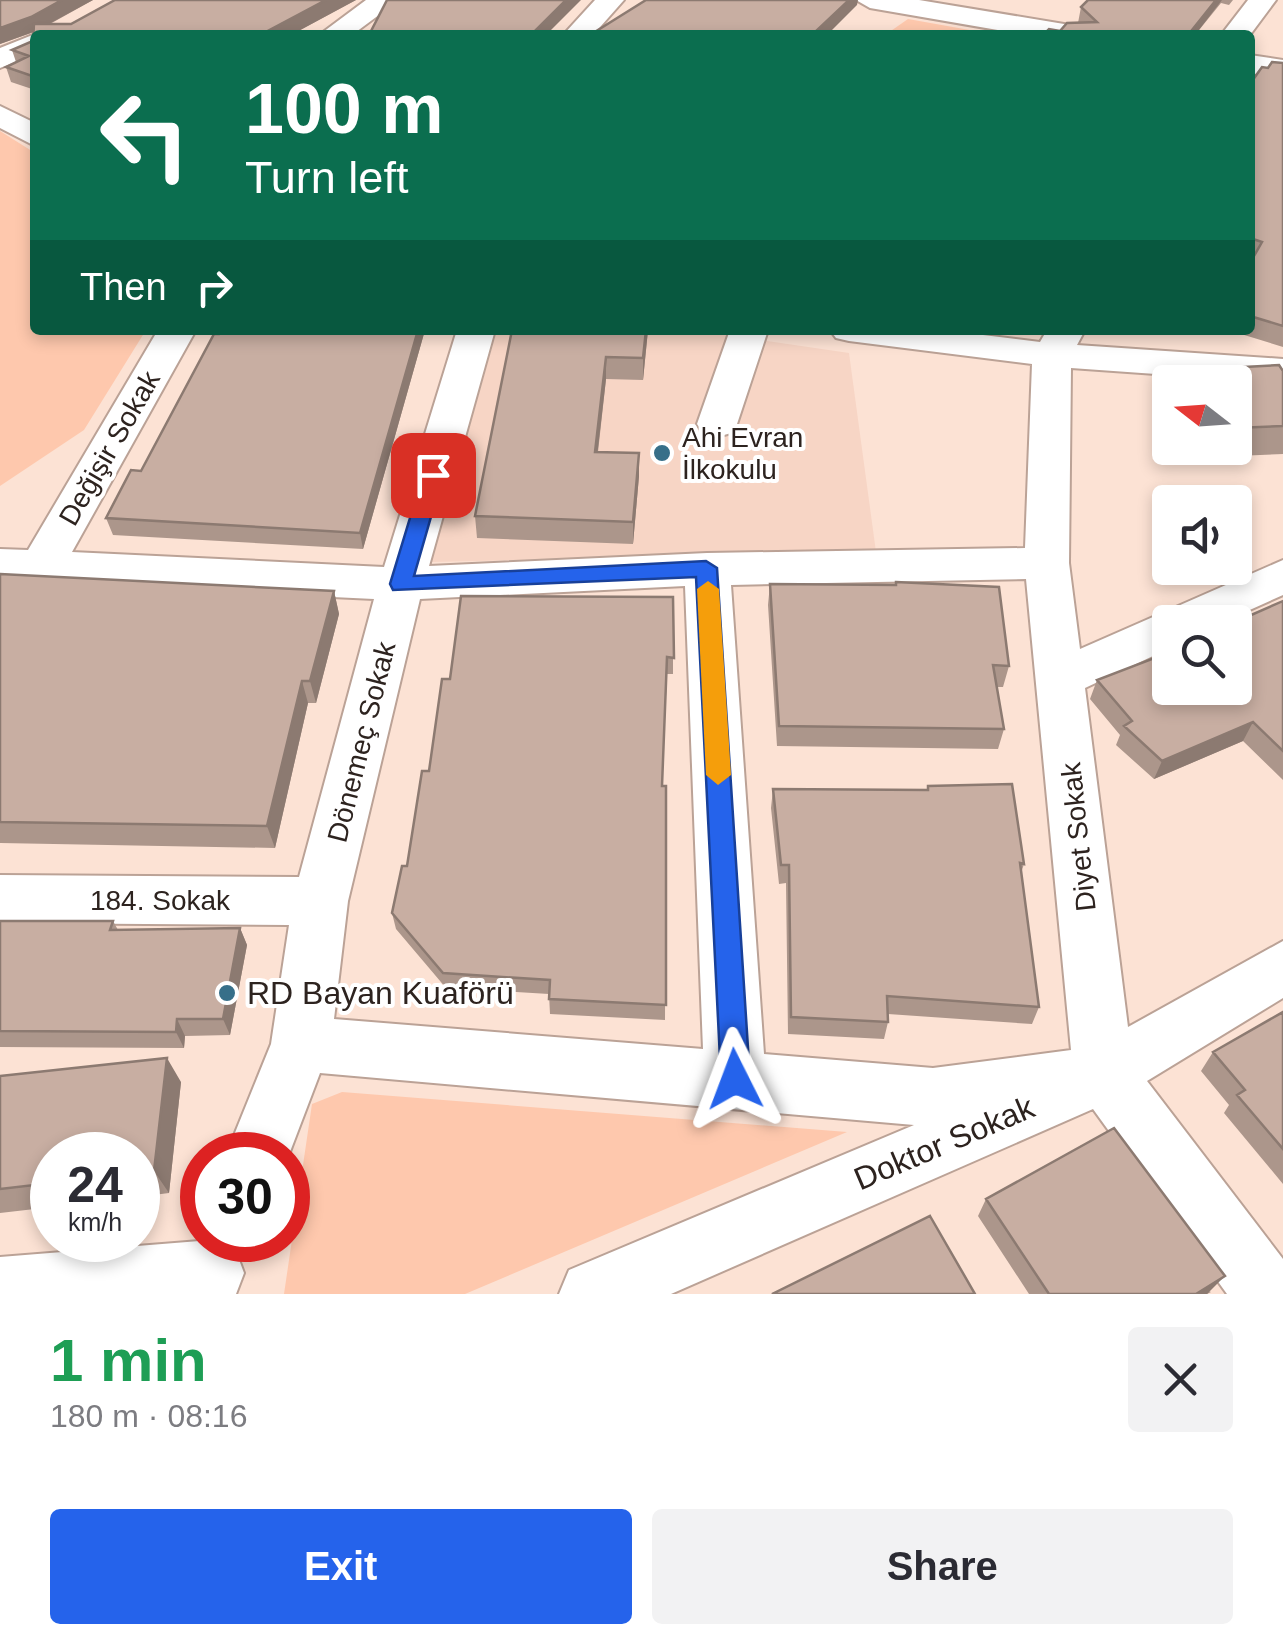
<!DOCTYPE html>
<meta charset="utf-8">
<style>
body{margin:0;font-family:Helvetica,sans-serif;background:#f2f2f3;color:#2b2b33;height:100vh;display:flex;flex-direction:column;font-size:38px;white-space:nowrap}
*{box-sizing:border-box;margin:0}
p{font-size:32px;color:#7c7c81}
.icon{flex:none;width:55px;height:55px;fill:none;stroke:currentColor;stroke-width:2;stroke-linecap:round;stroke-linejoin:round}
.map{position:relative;height:1294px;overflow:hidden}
.sheet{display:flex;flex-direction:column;background:#fff;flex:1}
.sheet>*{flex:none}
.guide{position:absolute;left:30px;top:30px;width:1225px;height:305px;border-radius:10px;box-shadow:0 5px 15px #0003;background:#0b6e4f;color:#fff;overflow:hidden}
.needle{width:65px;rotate:287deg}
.tools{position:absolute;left:1152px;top:365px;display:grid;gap:20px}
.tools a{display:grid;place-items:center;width:100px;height:100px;border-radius:10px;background:#fff;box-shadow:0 5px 15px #0003;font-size:50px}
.speed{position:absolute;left:30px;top:1132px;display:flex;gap:20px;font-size:50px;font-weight:700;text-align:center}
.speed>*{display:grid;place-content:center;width:130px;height:130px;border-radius:50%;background:#fff;box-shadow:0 5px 15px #0003;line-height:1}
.speed small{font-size:25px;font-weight:400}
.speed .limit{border:15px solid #d22;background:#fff;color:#111}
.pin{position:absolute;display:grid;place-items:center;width:85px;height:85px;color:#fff;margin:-42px;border-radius:20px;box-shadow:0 5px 15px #0006}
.me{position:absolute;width:110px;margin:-55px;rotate:357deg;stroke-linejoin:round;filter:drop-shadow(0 0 8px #0008)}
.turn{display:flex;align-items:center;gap:35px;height:210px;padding:0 50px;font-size:45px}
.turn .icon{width:130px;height:130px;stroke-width:2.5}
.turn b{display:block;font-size:70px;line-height:85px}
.then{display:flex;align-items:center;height:95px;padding:0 50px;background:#0003;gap:20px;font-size:38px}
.round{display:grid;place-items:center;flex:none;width:105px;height:105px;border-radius:10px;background:#f2f2f3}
.headline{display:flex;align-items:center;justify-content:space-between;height:170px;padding:0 50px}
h1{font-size:60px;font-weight:700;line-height:75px;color:#1e9e55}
.primary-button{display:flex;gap:20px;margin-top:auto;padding:20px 50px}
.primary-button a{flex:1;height:115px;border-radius:10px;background:#2563eb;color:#fff;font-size:40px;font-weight:700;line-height:115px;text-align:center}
.primary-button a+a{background:#f2f2f3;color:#2b2b33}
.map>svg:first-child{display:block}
.built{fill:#f7d5c5}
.green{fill:#fec8ad}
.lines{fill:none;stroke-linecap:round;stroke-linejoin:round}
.minor-casing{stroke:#bba296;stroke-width:4}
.minor{fill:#fff;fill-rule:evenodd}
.wall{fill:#ac968b}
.shaded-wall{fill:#8c7a71}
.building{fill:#c8aea2;stroke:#8c7a71;stroke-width:2.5}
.route{fill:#2563eb;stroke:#184099;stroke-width:2.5}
.slow{fill:#f59e0b}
.poi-dot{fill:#376f89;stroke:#fff;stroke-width:4}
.labels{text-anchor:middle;stroke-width:8;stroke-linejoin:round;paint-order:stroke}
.poi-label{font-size:28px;fill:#2d231f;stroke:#fff;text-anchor:start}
.street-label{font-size:28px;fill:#2d231f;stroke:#fff}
.near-poi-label{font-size:32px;fill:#2d231f;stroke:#fff;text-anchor:start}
.near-street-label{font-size:32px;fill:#2d231f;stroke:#fff}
</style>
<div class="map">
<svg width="1283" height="1294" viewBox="0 0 1283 1294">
<rect width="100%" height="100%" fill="#fce2d4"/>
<path class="built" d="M 497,330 L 693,330 L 849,353 L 876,552 L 431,562 Z"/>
<path class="green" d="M 908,19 L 992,34 L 885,35 Z
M 0,131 L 35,153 L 35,330 L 146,330 L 84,430 L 0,486 Z
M 342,1092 L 847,1132 L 465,1294 L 284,1294 L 312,1104 Z"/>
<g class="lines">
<g class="minor-casing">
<path id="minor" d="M 366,0 L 399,0 L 352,35 L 319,35 Z
M 595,0 L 624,0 L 593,35 L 563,35 Z
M 856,0 L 919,0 L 1076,26 L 1090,35 L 1026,35 L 870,8 Z
M 1248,0 L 1276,0 L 1250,35 L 1221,35 Z
M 35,34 L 35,54 L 0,68 L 0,48 Z
M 1250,55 L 1283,60 L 1283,78 L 1250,73 Z
M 0,106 L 35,123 L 35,146 L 0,128 Z
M 158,330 L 196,330 L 72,552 L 384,567 L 457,330 L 495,330 L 429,566 L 707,553 L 1025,548 L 1032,364 L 849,341 L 836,338 L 830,330 L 942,330 L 1040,342 L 1047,330 L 1085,330 L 1077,345 L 1283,359 L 1283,383 L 1071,368 L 1069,563 L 1080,649 L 1283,560 L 1283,595 L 1223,622 L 1170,622 L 1170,648 L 1085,688 L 1128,1027 L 1283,941 L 1283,998 L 1147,1081 L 1283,1259 L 1283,1294 L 1227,1294 L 1093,1109 L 671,1294 L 559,1294 L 569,1270 L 914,1125 L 320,1073 L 288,1157 L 226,1155 L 271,1044 L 289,925 L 0,923 L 0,875 L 299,877 L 374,599 L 0,581 L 0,549 L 28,550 ZM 1026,579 L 1071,1050 L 933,1068 L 764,1054 L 731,585 ZM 685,586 L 703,1049 L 334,1019 L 348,901 L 420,599 Z
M 730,330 L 768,330 L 737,424 L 731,433 L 717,437 L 703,433 L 697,424 Z
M 212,1240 L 235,1249 L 244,1273 L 236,1294 L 0,1294 L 0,1257 Z"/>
</g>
<use href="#minor" class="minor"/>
</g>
<path class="wall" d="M 0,0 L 93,0 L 50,24 L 71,24 L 115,0 L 356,0 L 291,35 L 35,35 L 35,90 L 11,82 L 6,67 L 16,62 L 12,50 L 33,41 L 34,32 L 0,44 Z
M 1088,0 L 1233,0 L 1229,5 L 1221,3 L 1195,35 L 1043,35 L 1060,31 L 1078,23 L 1081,7 Z
M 1283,63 L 1283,347 L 1228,330 L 1250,330 L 1250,263 L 1252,259 L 1250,258 L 1250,84 L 1268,68 Z
M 425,330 L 363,549 L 113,535 L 106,518 L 141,471 L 219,334 Z
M 512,330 L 648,330 L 643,380 L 606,379 L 598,452 L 639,476 L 633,544 L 477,538 L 475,516 Z
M 1169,371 L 1283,371 L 1283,454 L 1189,458 L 1184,448 L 1235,448 L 1235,382 L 1170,382 L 1170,420 L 1160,399 Z
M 0,574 L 334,591 L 339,614 L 316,703 L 308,703 L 275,848 L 0,843 Z
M 896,582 L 1009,666 L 1003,687 L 997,687 L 1004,729 L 998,749 L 777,746 L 768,605 L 770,584 L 895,585 Z
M 673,597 L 673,674 L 667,674 L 662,786 L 666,786 L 665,1020 L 550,1014 L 549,994 L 446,988 L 396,929 L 392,913 L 407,866 L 450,679 Z
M 1283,601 L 1283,780 L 1243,741 L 1154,779 L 1116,745 L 1120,735 L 1090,699 L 1097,680 L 1239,624 L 1242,619 Z
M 928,786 L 1024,864 L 1021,873 L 1039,1007 L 1032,1024 L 888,1014 L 888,1022 L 884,1039 L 788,1034 L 786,883 L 779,884 L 771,808 L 773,789 L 927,790 Z
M 0,921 L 113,921 L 118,930 L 240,928 L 247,945 L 230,1035 L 185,1036 L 184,1048 L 0,1047 Z
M 1283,1012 L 1283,1184 L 1224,1113 L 1229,1105 L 1201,1071 L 1213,1052 Z
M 0,1076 L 181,1082 L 169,1193 L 138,1197 L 138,1155 L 52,1155 L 52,1207 L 0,1213 Z
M 986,1199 L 1211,1292 L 1207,1294 L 1029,1294 L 978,1216 Z"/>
<path class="shaded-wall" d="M 62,0 L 93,0 L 36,31 L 0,44 L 0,28 Z
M 326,0 L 356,0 L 291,35 L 260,35 Z
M 566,0 L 581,0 L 546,35 L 531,35 Z
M 849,0 L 858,0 L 857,5 L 827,35 L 812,35 Z
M 1216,0 L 1222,0 L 1195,35 L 1188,35 Z
M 418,330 L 425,330 L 363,549 L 360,533 Z
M 646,330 L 648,330 L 643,380 L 643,358 Z
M 606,357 L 606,379 L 595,474 L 595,452 Z
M 639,453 L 639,476 L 633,544 L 633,522 Z
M 334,591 L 339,614 L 316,703 L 310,681 Z
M 302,681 L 308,703 L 275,848 L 267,826 Z
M 1253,722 L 1243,741 L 1154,779 L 1162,761 Z
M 240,928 L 247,945 L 230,1035 L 223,1019 Z
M 177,1019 L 185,1036 L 184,1048 L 176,1032 Z
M 167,1058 L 181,1082 L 169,1193 L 154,1171 Z
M 1225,1276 L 1207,1294 L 1196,1294 Z"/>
<path class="building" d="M 0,0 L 62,0 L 31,17 L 0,28 Z
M 115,0 L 326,0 L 260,35 L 35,35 L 35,77 L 6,67 L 29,56 L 12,50 L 33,41 L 34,24 L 71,24 Z
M 387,0 L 566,0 L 531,35 L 369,35 Z
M 646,0 L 849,0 L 812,35 L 590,35 Z
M 1088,0 L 1216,0 L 1188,35 L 1043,35 L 1049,29 L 1060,31 L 1067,23 L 1097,22 L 1081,7 Z
M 1272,62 L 1283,63 L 1283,326 L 1250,316 L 1250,263 L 1262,242 L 1250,238 L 1250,84 L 1262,67 L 1268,68 Z
M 221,330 L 418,330 L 360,533 L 106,518 L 131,470 L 141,471 L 214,334 L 219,334 Z
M 512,330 L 646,330 L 643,358 L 606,357 L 595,452 L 639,453 L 633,522 L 475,516 Z
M 1279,365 L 1283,371 L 1283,426 L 1235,428 L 1235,382 L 1176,382 L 1169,371 Z
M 0,574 L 334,591 L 310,681 L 302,681 L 267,826 L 0,822 Z
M 896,582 L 999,587 L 1009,666 L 993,665 L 1004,729 L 779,726 L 770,584 L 896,585 Z
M 461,596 L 673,597 L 674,658 L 667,657 L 662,786 L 666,786 L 666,1005 L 549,999 L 550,980 L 443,973 L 392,913 L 402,866 L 407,866 L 422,771 L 429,771 L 442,679 L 450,679 Z
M 1283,601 L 1283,751 L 1253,722 L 1162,761 L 1124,726 L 1132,721 L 1097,680 L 1170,652 L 1170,688 L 1235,688 L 1235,626 L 1245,622 L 1242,619 Z
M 1012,784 L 1024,864 L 1020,863 L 1039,1007 L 887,996 L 888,1022 L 791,1017 L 789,865 L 781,865 L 773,789 L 928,790 L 928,786 Z
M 0,921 L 113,921 L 110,930 L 240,928 L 223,1019 L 177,1019 L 176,1032 L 0,1031 Z
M 1283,1012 L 1283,1149 L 1237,1095 L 1245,1090 L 1213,1052 Z
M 167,1058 L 154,1171 L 138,1173 L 138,1155 L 52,1155 L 52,1183 L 0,1189 L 0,1076 Z
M 1114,1128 L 1225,1276 L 1196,1294 L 1049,1294 L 986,1199 Z
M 930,1216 L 975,1294 L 772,1294 Z"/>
<path class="route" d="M 433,469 L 443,475 L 414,576 L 706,561 L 717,568 L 750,1079 L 746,1088 L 735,1093 L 725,1088 L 721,1079 L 696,577 L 393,590 L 390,584 L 423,475 Z"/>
<path class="slow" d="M 708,581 L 719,589 L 731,775 L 718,785 L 706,775 L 697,589 Z"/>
<g class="poi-dot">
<circle cx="662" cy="453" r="10"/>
<circle cx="227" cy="993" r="10"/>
</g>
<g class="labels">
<g class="poi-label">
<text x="682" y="447">Ahi Evran<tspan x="682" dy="32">İlkokulu</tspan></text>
</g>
<g class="street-label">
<text transform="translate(109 448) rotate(-60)" y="10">Değişir Sokak</text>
<text transform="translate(361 742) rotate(-76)" y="10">Dönemeç Sokak</text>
<text transform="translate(1078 837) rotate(-96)" y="10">Diyet Sokak</text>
<text x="160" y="910">184. Sokak</text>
</g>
<g class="near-poi-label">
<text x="247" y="1004">RD Bayan Kuaförü</text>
</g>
<g class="near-street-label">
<text transform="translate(944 1143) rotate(-23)" y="11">Doktor Sokak</text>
</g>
</g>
</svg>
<div class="tools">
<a><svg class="needle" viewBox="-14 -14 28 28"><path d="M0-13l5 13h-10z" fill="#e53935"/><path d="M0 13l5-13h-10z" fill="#7c7c81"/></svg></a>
<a><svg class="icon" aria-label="sound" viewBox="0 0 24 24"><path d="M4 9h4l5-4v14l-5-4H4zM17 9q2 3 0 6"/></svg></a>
<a><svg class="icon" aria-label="search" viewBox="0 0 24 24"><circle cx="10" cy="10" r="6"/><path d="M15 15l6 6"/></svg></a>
</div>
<div class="speed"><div>24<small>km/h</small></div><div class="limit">30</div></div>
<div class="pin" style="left:433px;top:475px;background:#d93025"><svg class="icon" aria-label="arrive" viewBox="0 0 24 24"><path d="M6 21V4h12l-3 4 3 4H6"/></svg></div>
<svg class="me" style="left:735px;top:1079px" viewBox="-20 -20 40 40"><path d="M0-17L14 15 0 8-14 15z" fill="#2563eb" stroke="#fff" stroke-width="4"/></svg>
<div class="guide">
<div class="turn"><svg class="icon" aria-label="left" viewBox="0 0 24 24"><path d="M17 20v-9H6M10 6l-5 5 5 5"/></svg><div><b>100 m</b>Turn left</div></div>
<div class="then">Then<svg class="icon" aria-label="right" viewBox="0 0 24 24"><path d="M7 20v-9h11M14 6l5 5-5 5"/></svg></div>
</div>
</div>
<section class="sheet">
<div class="headline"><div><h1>1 min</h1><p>180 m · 08:16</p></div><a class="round"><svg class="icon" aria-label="close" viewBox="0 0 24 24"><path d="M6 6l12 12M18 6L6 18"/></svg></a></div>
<div class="primary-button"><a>Exit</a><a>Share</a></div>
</section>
